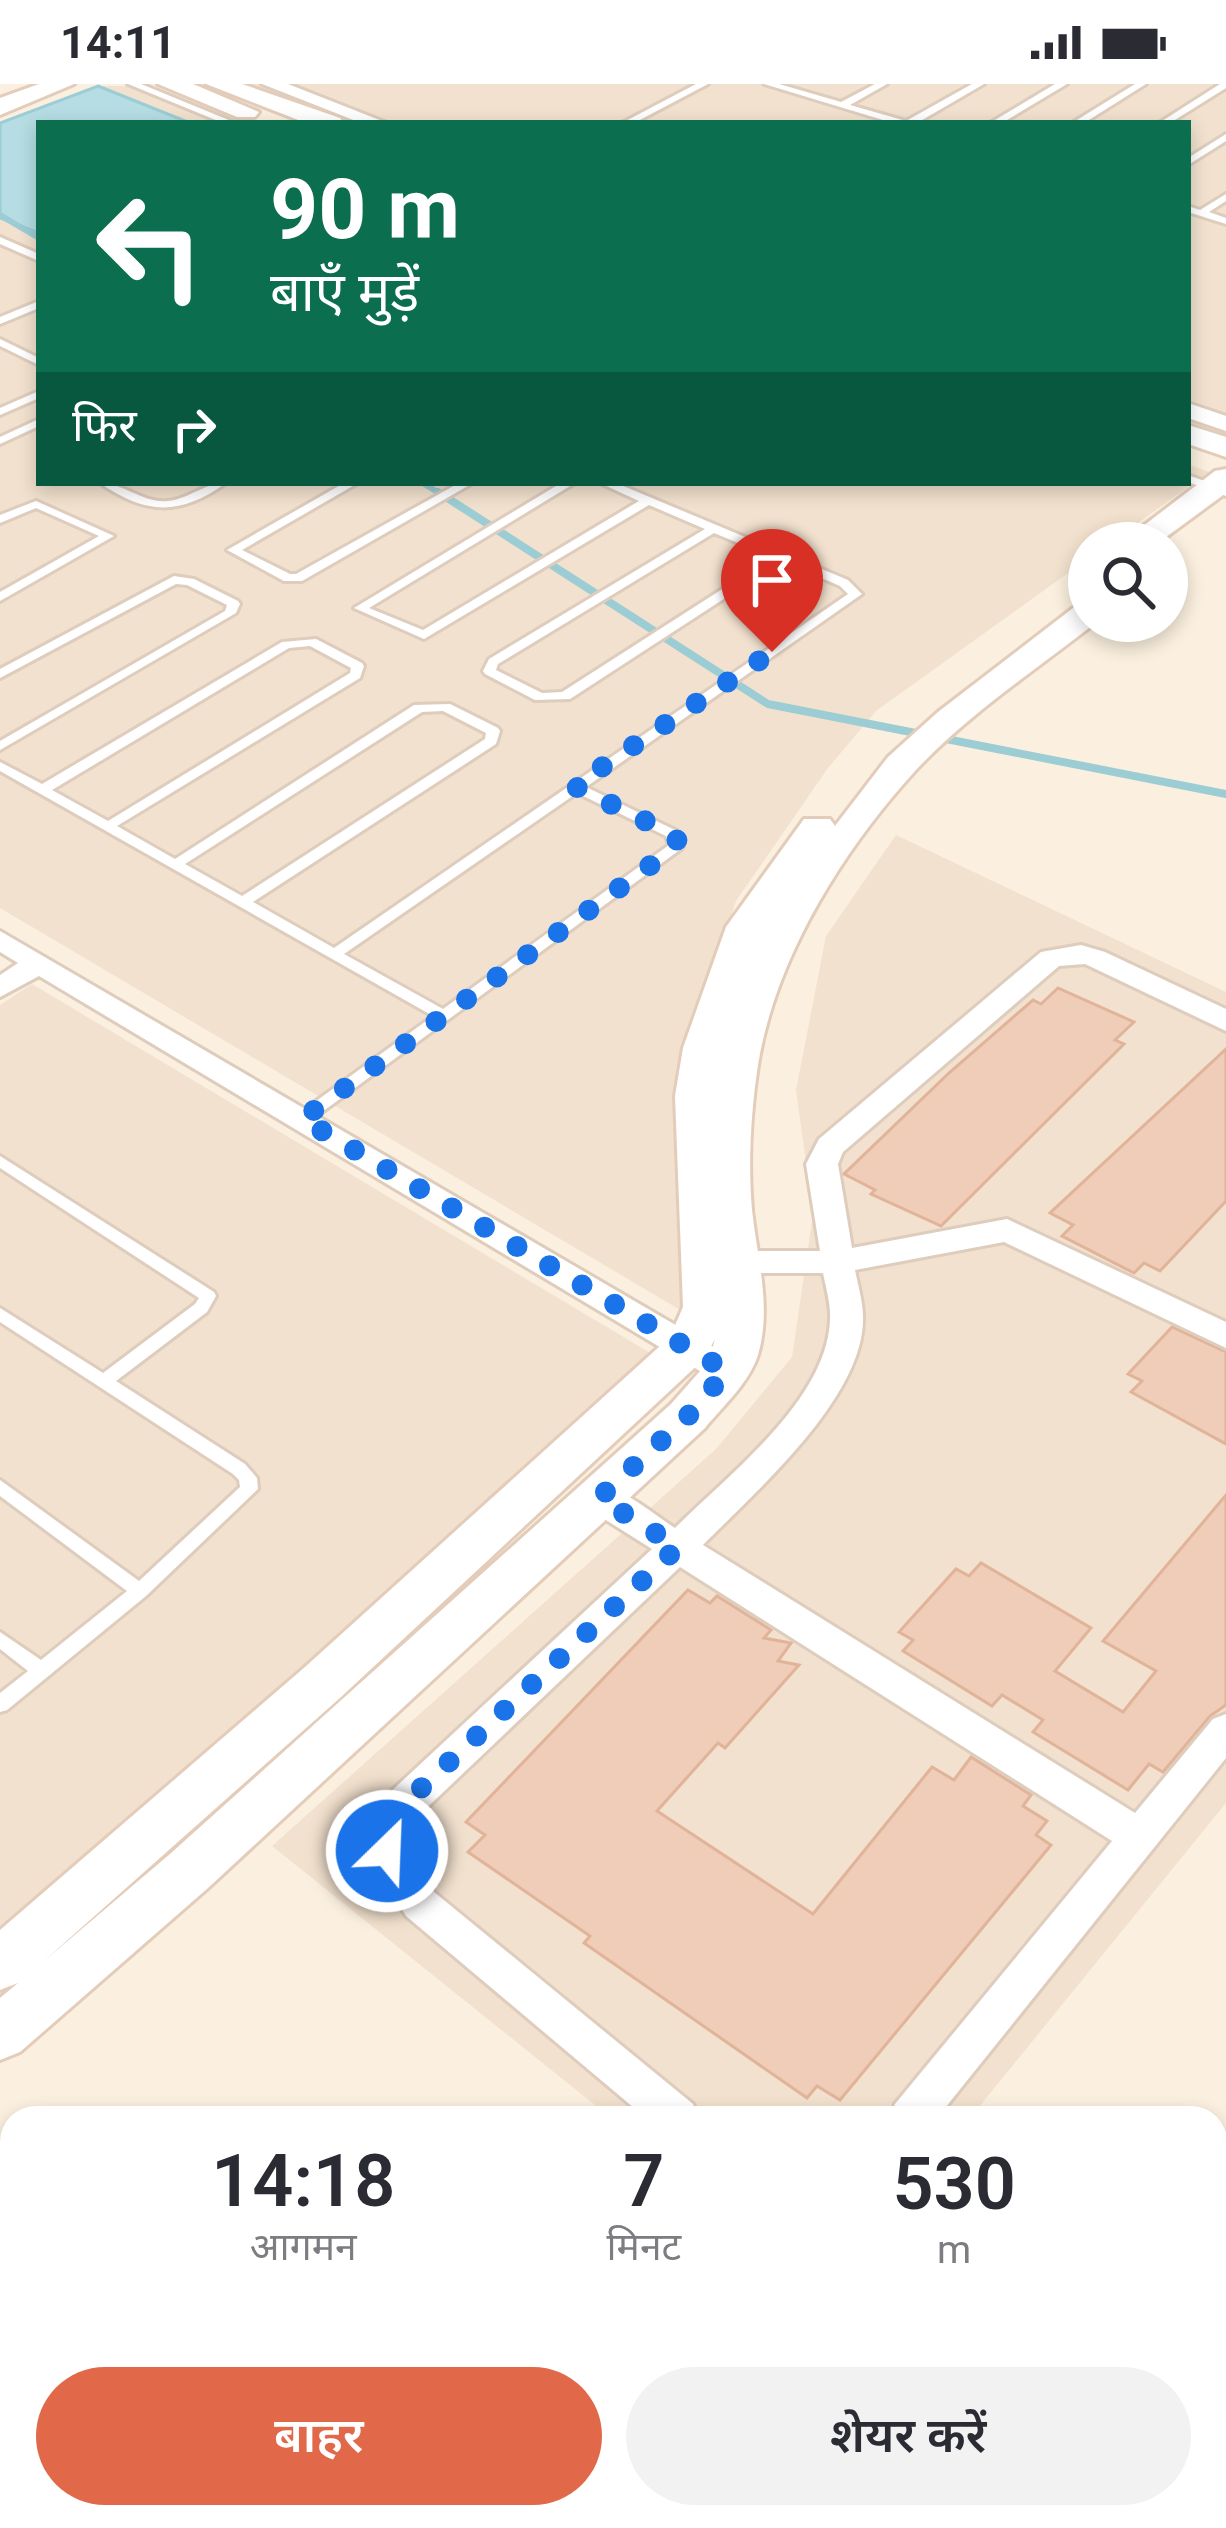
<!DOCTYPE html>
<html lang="hi">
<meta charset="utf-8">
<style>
body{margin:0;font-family:Roboto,"Noto Sans Devanagari",sans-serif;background:#f2f2f3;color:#2b2b33;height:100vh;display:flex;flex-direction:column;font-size:45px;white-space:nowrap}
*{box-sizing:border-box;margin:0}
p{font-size:39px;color:#7c7c81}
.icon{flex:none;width:66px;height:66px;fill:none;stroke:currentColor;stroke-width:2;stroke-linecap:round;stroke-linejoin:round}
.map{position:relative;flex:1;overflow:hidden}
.panel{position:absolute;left:0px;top:2022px;width:1227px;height:423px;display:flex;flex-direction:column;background:#fff;border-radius:36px 36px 0 0;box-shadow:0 6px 18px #0003}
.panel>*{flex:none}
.top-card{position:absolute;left:36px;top:36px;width:1155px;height:366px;border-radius:0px;box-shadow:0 6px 18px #0003;background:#0b6e4f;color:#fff;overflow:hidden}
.controls{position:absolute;left:1068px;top:438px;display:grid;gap:24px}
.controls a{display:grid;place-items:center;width:120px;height:120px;border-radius:50%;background:#fff;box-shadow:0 6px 18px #0003;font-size:60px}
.pin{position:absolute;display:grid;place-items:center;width:102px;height:102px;color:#fff;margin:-123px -51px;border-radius:50% 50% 50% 0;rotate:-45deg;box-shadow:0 0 12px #0007}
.pin .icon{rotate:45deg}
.me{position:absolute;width:132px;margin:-66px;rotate:24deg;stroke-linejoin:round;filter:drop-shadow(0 0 9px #0008)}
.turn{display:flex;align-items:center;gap:42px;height:252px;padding:0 36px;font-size:54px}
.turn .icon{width:156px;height:156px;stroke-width:2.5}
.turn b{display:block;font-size:84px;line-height:102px}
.then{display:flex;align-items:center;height:114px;padding:0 36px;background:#0003;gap:24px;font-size:45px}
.eta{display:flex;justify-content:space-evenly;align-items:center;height:204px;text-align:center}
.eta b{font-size:72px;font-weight:600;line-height:84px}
.primary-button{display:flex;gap:24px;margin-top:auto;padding:24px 36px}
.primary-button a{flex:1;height:138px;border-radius:72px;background:#e16848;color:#fff;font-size:48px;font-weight:600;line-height:138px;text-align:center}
.primary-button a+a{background:#f2f2f3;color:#2b2b33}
.status{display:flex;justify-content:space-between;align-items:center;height:84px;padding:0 60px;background:#fff;direction:ltr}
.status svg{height:33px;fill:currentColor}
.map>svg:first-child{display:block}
.residential{fill:#f2e1ce}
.water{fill:#b5dde3;stroke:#9ccdd4;stroke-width:3}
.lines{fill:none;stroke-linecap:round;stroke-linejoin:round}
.stream-far1{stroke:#9ccdd4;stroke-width:6}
.stream{stroke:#9ccdd4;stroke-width:8}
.building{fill:#efcdb8;stroke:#e1b399;stroke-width:3}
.lane-casing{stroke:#deccbc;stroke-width:6}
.street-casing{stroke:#deccbc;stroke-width:6}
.secondary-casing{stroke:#e3cdba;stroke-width:6}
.lane{fill:#fff;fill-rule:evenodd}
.street{fill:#fff;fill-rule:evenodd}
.secondary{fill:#fff;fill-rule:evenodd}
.route{stroke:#1a73e8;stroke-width:21;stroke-dasharray:0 37.8}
</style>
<div class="status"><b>14:11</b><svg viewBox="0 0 49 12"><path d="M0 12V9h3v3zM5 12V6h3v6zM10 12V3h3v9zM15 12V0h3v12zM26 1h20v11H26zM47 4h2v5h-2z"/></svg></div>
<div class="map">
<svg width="1226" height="2444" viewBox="0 0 1226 2444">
<rect width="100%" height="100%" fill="#fbf0df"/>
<path class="residential" d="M 250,0 L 1226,0 L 1226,372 L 1188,357 L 1188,39 L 352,39 Z
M 98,2 L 148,2 L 250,39 L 39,39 L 39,399 L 1188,399 L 1188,380 L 1209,388 L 1110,459 L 1089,459 L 1089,474 L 876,627 L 828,684 L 736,817 L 681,988 L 709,1157 L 682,1227 L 0,824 L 0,41 Z
M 896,751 L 1226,908 L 1226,1719 L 970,2034 L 611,2034 L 272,1762 L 716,1365 L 792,1273 L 813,1130 L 796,1006 L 826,852 Z
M 32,900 L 652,1270 L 0,1854 L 0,921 Z"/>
<path class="water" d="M 98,2 L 190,39 L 39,39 L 39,149 L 0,134 L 0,39 Z"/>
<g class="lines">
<path class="stream-far1" d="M 0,131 L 39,154
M 423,399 L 442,411"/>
<path class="stream" d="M 438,408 L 768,620 L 1226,710"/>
</g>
<path class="building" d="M 1058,904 L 1134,938 L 1115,956 L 1124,960 L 941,1142 L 871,1110 L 875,1106 L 844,1090 L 950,988 L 1033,916 L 1041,920 Z
M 1226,965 L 1226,1117 L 1160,1187 L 1144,1179 L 1134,1189 L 1062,1152 L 1073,1141 L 1050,1129 Z
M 1172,1243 L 1226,1268 L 1226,1360 L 1131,1308 L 1142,1297 L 1128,1290 Z
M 1226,1411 L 1226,1621 L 1210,1632 L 1163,1688 L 1149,1680 L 1128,1706 L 1033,1648 L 1043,1636 L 1002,1611 L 992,1622 L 903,1567 L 913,1556 L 899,1548 L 956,1485 L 969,1492 L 981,1479 L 1091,1544 L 1055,1587 L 1123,1628 L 1156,1587 L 1103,1557 Z
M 688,1506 L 710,1519 L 717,1512 L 771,1546 L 764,1554 L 791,1559 L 778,1577 L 799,1581 L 725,1664 L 718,1659 L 657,1727 L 813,1830 L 932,1683 L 954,1696 L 971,1673 L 1031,1711 L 1023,1722 L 1047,1737 L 1036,1751 L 1051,1761 L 840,2016 L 817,2002 L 807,2014 L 584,1859 L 590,1852 L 468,1768 L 485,1751 L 466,1738 Z"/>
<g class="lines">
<g class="lane-casing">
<path id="lane" d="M 128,0 L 141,0 L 236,39 L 223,39 Z
M 696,0 L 708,0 L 634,39 L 622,39 Z
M 764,0 L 779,0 L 841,18 L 875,0 L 887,0 L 850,21 L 906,37 L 972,0 L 984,0 L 917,39 L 893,39 Z
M 1055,0 L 1067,0 L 1002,39 L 990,39 Z
M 1135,0 L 1146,0 L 1084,39 L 1072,39 Z
M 1220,0 L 1226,0 L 1226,4 L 1170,39 L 1159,39 Z
M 1226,50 L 1226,57 L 1188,81 L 1188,74 Z
M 1226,110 L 1226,117 L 1209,128 L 1226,134 L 1226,140 L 1188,128 L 1188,122 L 1200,126 Z
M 0,153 L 39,170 L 39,177 L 0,160 Z
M 39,217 L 39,224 L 0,240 L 0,233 Z
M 0,255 L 39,274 L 39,281 L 0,262 Z
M 39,307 L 39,314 L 0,331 L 0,324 Z
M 39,335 L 39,342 L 0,360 L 0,353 Z
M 1188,391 L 1226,405 L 1226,412 L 1188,398 Z
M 100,399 C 124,399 144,420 168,417 C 189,415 204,399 226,399 C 180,432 146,431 100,399 Z
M 344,399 L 358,399 L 242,466 L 290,490 L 296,490 L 459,399 L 473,399 L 302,497 L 284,497 L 227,466 Z
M 561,399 L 575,399 L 369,524 L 423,546 L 639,417 L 600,399 L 616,399 L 848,496 L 862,510 L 586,703 L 677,747 L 683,762 L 681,765 L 307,1039 L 297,1039 L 294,1035 L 297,1031 L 433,932 L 0,687 L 0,678 L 42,700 L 282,558 L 316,555 L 362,579 L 364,582 L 360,594 L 117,742 L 175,775 L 414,621 L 450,620 L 498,644 L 500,647 L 496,660 L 253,818 L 334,864 L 848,510 L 840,502 L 782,477 L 570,615 L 535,616 L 485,590 L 483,587 L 489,575 L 705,445 L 649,421 L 424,555 L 354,524 ZM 714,449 L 772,473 L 562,608 L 542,609 L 496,586 L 498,580 ZM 310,562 L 351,584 L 350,589 L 108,737 L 52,706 L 289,564 ZM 443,627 L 486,649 L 485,655 L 242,812 L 185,780 L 422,628 ZM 577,709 L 666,752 L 669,761 L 443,925 L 344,870 Z
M 36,417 L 114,452 L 0,517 L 0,508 L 99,452 L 36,424 L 0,439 L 0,431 Z
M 174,492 L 194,495 L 238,517 L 240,520 L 236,529 L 0,666 L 0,657 L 225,527 L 227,521 L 187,501 L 176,500 L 0,594 L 0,585 Z
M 0,1072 L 214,1208 L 216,1212 L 207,1228 L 116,1297 L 245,1380 L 257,1394 L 258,1405 L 146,1512 L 7,1626 L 0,1628 L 0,1609 L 28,1587 L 0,1565 L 0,1548 L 41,1576 L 127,1507 L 0,1412 L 0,1396 L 139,1497 L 240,1403 L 239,1396 L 233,1390 L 0,1238 L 0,1224 L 103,1289 L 195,1220 L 199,1214 L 0,1084 Z"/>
</g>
<g class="street-casing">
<path id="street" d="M 262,0 L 288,0 L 387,39 L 361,39 Z
M 1188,319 L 1226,332 L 1226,347 L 1188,334 Z
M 0,847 L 739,1278 L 744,1287 L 739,1296 L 727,1299 L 715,1296 L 39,892 L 0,913 L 0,891 L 18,879 L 0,868 Z
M 1081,861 L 1105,868 L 1226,925 L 1226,947 L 1085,880 L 1059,882 L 843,1068 L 838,1080 L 852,1164 L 1007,1135 L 1226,1238 L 1226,1264 L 1004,1158 L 855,1186 C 858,1201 863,1218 863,1233 C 865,1313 755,1408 703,1461 L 1135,1729 L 1213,1635 L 1226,1630 L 1226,1674 L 937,2034 L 889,2034 L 895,2020 L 1112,1757 L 680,1483 L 414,1736 C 399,1764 419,1783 434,1808 L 693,2020 L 699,2034 L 646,2034 L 406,1832 L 367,1767 L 368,1746 L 386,1712 L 652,1465 L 587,1424 L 581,1414 L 587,1404 C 615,1395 651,1429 675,1444 C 728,1391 827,1316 830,1236 C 831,1221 826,1204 823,1189 L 738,1189 L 727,1186 L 722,1178 L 727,1170 L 738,1167 L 820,1167 L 806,1080 L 819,1055 L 1041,868 Z"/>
</g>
<g class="secondary-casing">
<path id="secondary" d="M 39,0 L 74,0 L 0,31 L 0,14 Z
M 158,0 L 193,0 L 259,28 L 255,33 L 237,33 Z
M 206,0 L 242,0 L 340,34 L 344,39 L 306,39 Z
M 1188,341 L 1226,353 L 1226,373 L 1188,360 Z
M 1226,385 L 1226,409 L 1158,459 L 1121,459 L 1215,387 Z
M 1089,518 L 1089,537 L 1098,537 C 1037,585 968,630 915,687 C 843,766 775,874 758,981 C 751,1026 748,1080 752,1126 C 757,1173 772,1224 758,1271 C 749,1299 723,1322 705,1344 L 208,1804 L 20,1968 L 0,1976 L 0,1914 L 18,1899 L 0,1906 L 0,1846 L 305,1583 L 670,1253 L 683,1223 L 675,1012 L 683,964 L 726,843 L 804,735 L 830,735 L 835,742 L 888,673 L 938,628 L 1077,521 ZM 715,1255 L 709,1277 L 671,1320 L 170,1770 L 44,1877 L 341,1613 L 704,1275 Z"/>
</g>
<use href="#lane" class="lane"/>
<use href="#street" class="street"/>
<use href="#secondary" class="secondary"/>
</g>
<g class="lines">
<path class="route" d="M 387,1767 L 388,1746 L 400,1724 L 678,1463 L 599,1414 L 688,1332 L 727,1287 L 302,1035 L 670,767 L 677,756 L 672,750 L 574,702 L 772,568"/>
</g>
</svg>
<div class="controls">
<a><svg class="icon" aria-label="search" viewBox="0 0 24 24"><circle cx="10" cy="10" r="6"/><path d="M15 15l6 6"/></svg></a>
</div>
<div class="pin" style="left:772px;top:568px;background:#d93025"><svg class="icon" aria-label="arrive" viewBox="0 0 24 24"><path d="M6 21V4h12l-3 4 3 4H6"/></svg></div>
<svg class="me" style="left:387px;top:1767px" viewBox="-20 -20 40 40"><circle r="17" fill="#1a73e8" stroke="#fff" stroke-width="3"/><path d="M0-11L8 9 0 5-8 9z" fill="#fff"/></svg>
<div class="top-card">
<div class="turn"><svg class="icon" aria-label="left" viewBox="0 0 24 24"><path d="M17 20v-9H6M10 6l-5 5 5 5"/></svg><div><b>90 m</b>बाएँ मुड़ें</div></div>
<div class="then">फिर<svg class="icon" aria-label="right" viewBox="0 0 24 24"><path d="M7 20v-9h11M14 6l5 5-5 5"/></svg></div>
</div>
<section class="panel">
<div class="eta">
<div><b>14:18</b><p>आगमन</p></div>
<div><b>7</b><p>मिनट</p></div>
<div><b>530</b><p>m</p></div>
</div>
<div class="primary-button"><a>बाहर</a><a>शेयर करें</a></div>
</section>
</div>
